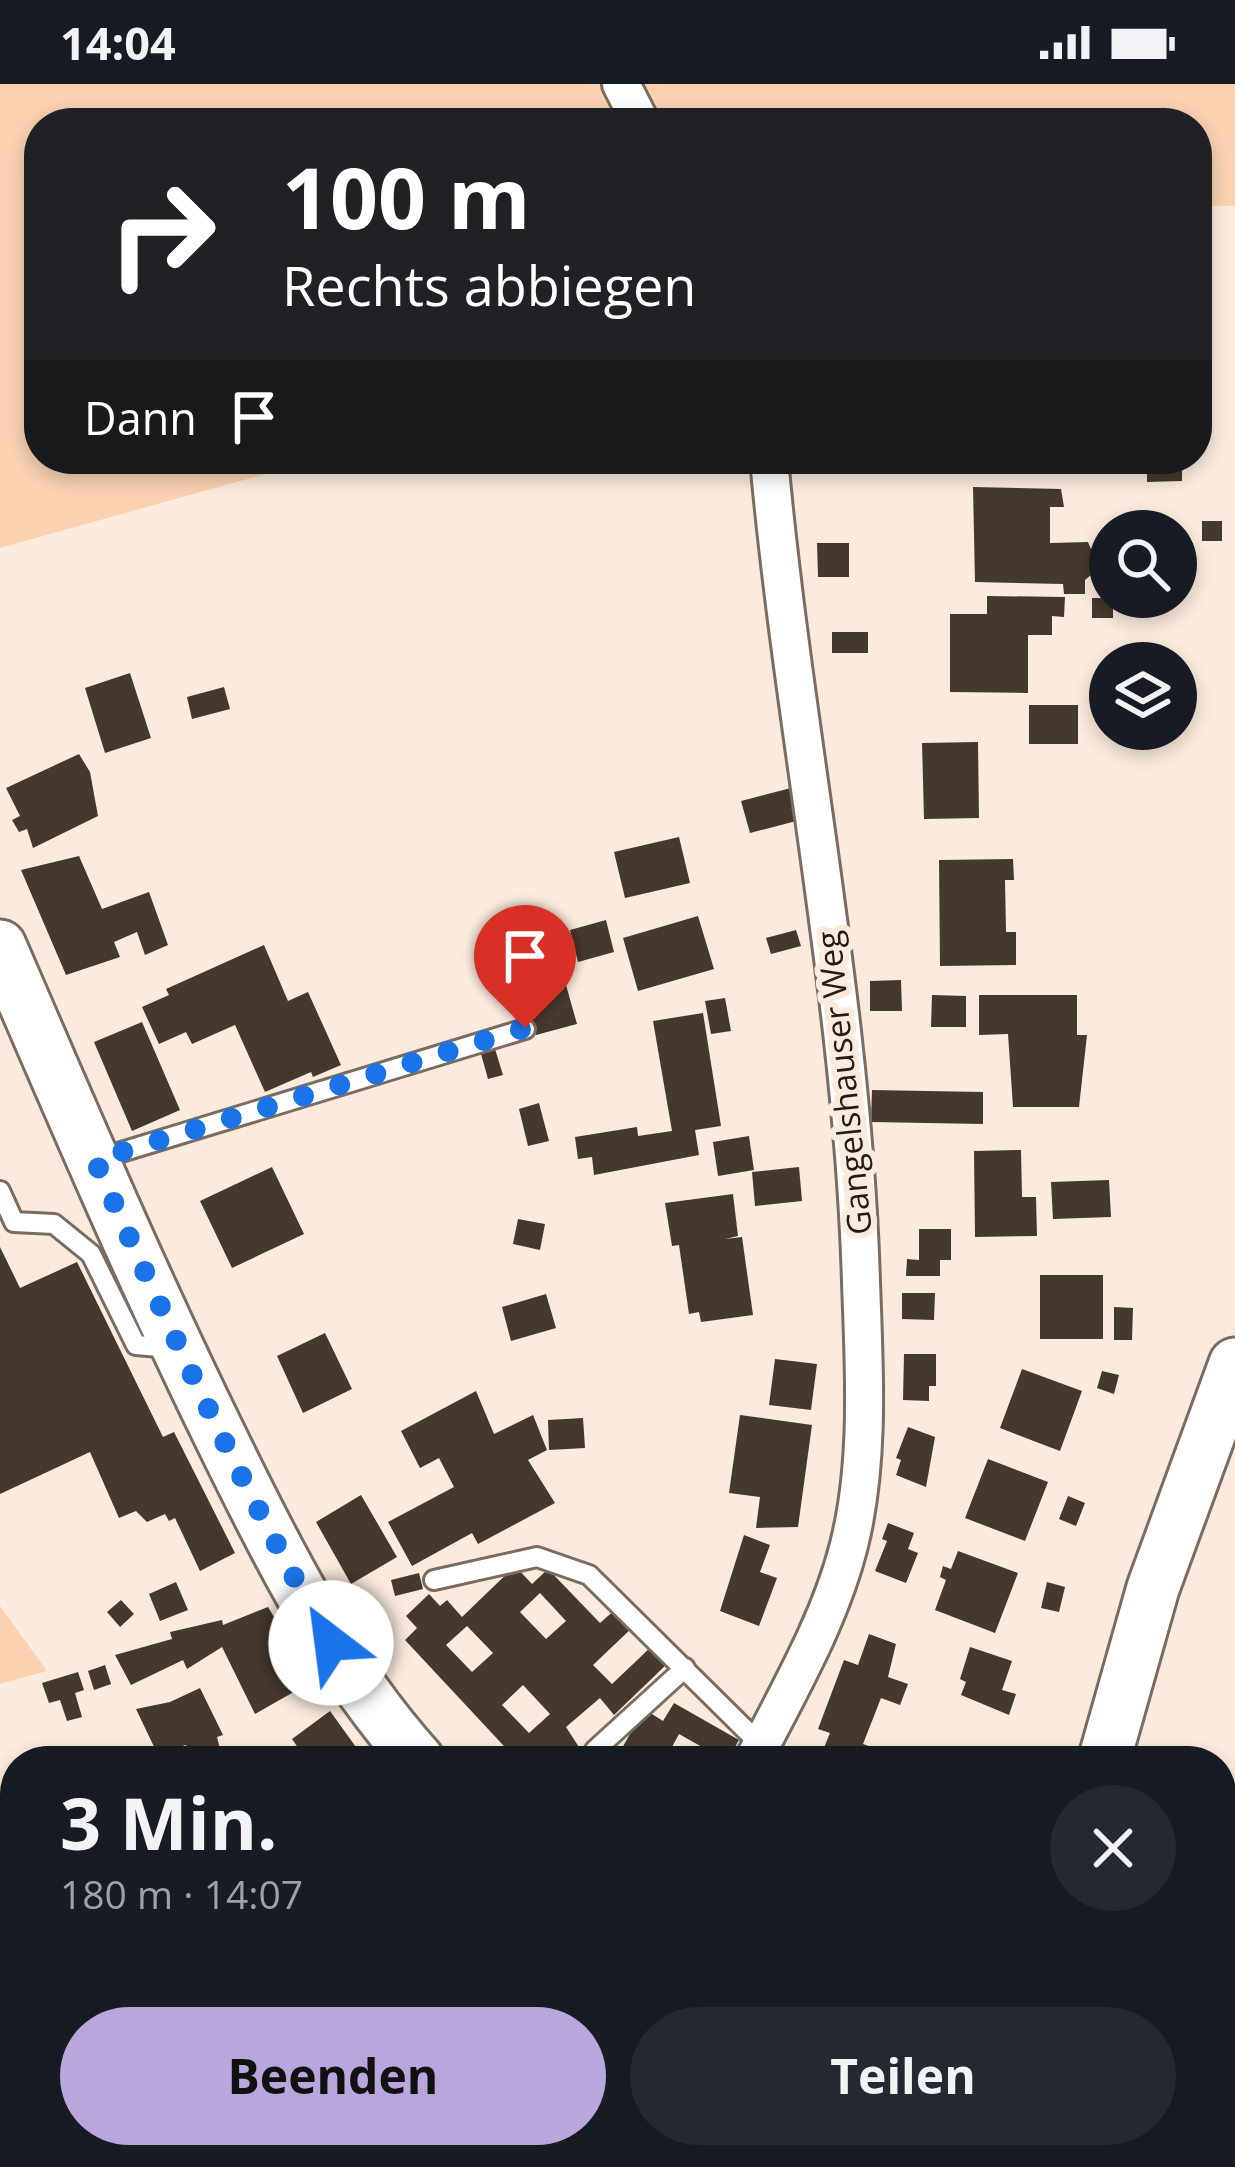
<!DOCTYPE html>
<html lang="de">
<meta charset="utf-8">
<style>
body{margin:0;font-family:"Open Sans",sans-serif;background:#242831;color:#f1f3f6;height:100vh;display:flex;flex-direction:column;font-size:45px;white-space:nowrap}
*{box-sizing:border-box;margin:0}
p{font-size:39px;color:#9ea1a6}
.icon{flex:none;width:66px;height:66px;fill:none;stroke:currentColor;stroke-width:2;stroke-linecap:round;stroke-linejoin:round}
.map{position:relative;flex:1;overflow:hidden}
.drawer{position:absolute;left:0px;top:1662px;width:1236px;height:423px;display:flex;flex-direction:column;background:#171b24;border-radius:48px 48px 0 0;box-shadow:0 6px 18px #0003}
.drawer>*{flex:none}
.top-card{position:absolute;left:24px;top:24px;width:1188px;height:366px;border-radius:48px;box-shadow:0 6px 18px #0003;background:#202124;color:#fff;overflow:hidden}
.controls{position:absolute;left:1089px;top:426px;display:grid;gap:24px}
.controls a{display:grid;place-items:center;width:108px;height:108px;border-radius:50%;background:#171b24;box-shadow:0 6px 18px #0003;font-size:60px}
.pin{position:absolute;display:grid;place-items:center;width:102px;height:102px;color:#fff;margin:-123px -51px;border-radius:50% 50% 50% 0;rotate:-45deg;box-shadow:0 0 12px #0007}
.pin .icon{rotate:45deg}
.me{position:absolute;width:132px;margin:-66px;rotate:330deg;stroke-linejoin:round;filter:drop-shadow(0 0 9px #0008)}
.turn{display:flex;align-items:center;gap:42px;height:252px;padding:0 60px;font-size:54px}
.turn .icon{width:156px;height:156px;stroke-width:2.5}
.turn b{display:block;font-size:84px;line-height:102px}
.then{display:flex;align-items:center;height:114px;padding:0 60px;background:#0003;gap:24px;font-size:45px}
.round{display:grid;place-items:center;flex:none;width:126px;height:126px;border-radius:63px;background:#242831}
.summary{display:flex;align-items:center;justify-content:space-between;height:204px;padding:0 60px}
h1{font-size:72px;font-weight:700;line-height:90px}
.action{display:flex;gap:24px;margin-top:auto;padding:24px 60px}
.action a{flex:1;height:138px;border-radius:72px;background:#b8a6dd;color:#111;font-size:48px;font-weight:700;line-height:138px;text-align:center}
.action a+a{background:#242831;color:#f1f3f6}
.status{display:flex;justify-content:space-between;align-items:center;height:84px;padding:0 60px;background:#171b24;direction:ltr}
.status svg{height:33px;fill:currentColor}
.map>svg:first-child{display:block}
.green{fill:#fad2b2}
.building{fill:#45382d;fill-rule:evenodd}
.lines{fill:none;stroke-linecap:round;stroke-linejoin:round}
.service-casing{stroke:#7a6c60;stroke-width:24}
.minor-casing{stroke:#7a6c60;stroke-width:42}
.secondary-casing{stroke:#7a6c60;stroke-width:57}
.service{stroke:#fff;stroke-width:18}
.minor{stroke:#fff;stroke-width:36}
.secondary{stroke:#fff;stroke-width:51}
.route{stroke:#1a73e8;stroke-width:21;stroke-dasharray:0 37.8}
.labels{text-anchor:middle;stroke-width:12;stroke-linejoin:round;paint-order:stroke}
.street-label{font-size:33px;fill:#211b16;stroke:#fbebdd}
</style>
<div class="status"><b>14:04</b><svg viewBox="0 0 49 12"><path d="M0 12V9h3v3zM5 12V6h3v6zM10 12V3h3v9zM15 12V0h3v12zM26 1h20v11H26zM47 4h2v5h-2z"/></svg></div>
<div class="map">
<svg width="1235" height="2083" viewBox="0 0 1235 2083">
<rect width="100%" height="100%" fill="#fbebdd"/>
<path class="green" d="M 0,0 L 1235,0 L 1235,122 L 1197,122 L 1197,39 L 39,39 L 39,375 L 319,375 L 0,464 Z
M 0,1522 L 47,1587 L 0,1600 Z
M 15,1942 L 15,2070 L 236,2070 L 239,2083 L 0,2083 L 0,1947 Z"/>
<path class="building" d="M 991,375 L 1045,375 L 1045,386 L 991,386 Z
M 1147,375 L 1182,375 L 1182,397 L 1147,398 Z
M 973,403 L 1061,405 L 1064,423 L 1050,423 L 1050,459 L 1088,458 L 1099,484 L 1085,496 L 1085,510 L 1064,510 L 1063,500 L 975,498 Z
M 1202,437 L 1222,437 L 1222,457 L 1202,457 Z
M 817,459 L 849,459 L 849,493 L 818,493 Z
M 987,512 L 1065,513 L 1064,533 L 1052,532 L 1052,551 L 1028,551 L 1028,609 L 950,608 L 950,530 L 987,530 Z
M 1125,513 L 1149,513 L 1148,530 L 1124,529 Z
M 1092,514 L 1113,514 L 1113,534 L 1092,534 Z
M 832,548 L 868,548 L 868,569 L 832,569 Z
M 130,589 L 151,654 L 105,669 L 85,604 Z
M 224,603 L 230,625 L 192,635 L 187,613 Z
M 1029,621 L 1078,621 L 1078,660 L 1029,660 Z
M 1129,645 L 1150,645 L 1149,664 L 1128,663 Z
M 978,658 L 979,734 L 924,735 L 922,659 Z
M 79,670 L 90,688 L 98,732 L 33,764 L 27,745 L 19,748 L 12,736 L 20,732 L 6,704 Z
M 791,704 L 800,736 L 750,749 L 741,717 Z
M 679,753 L 690,799 L 625,814 L 614,768 Z
M 79,772 L 102,825 L 149,808 L 168,861 L 145,871 L 137,848 L 114,858 L 120,873 L 66,891 L 21,786 Z
M 1013,775 L 1014,796 L 1005,796 L 1006,848 L 1016,848 L 1016,881 L 940,882 L 939,776 Z
M 698,832 L 714,885 L 638,907 L 623,854 Z
M 606,836 L 614,868 L 578,878 L 570,846 Z
M 796,846 L 801,862 L 771,870 L 766,854 Z
M 264,861 L 288,917 L 308,908 L 341,981 L 313,993 L 311,988 L 265,1008 L 235,941 L 192,960 L 186,948 L 159,960 L 142,923 L 169,911 L 166,905 Z
M 557,869 L 577,940 L 536,951 L 517,880 Z
M 901,896 L 902,927 L 870,927 L 870,897 Z
M 932,911 L 966,912 L 966,943 L 931,943 Z
M 979,911 L 1077,911 L 1077,951 L 1087,951 L 1079,1023 L 1013,1023 L 1008,950 L 979,951 Z
M 725,914 L 731,947 L 711,950 L 705,917 Z
M 703,929 L 721,1042 L 695,1046 L 699,1071 L 594,1091 L 592,1073 L 578,1075 L 575,1053 L 637,1043 L 638,1052 L 672,1047 L 653,937 Z
M 142,938 L 180,1026 L 132,1047 L 94,958 Z
M 495,965 L 503,991 L 488,995 L 481,970 Z
M 872,1006 L 983,1008 L 983,1040 L 871,1038 Z
M 539,1019 L 549,1057 L 528,1062 L 519,1025 Z
M 749,1052 L 754,1086 L 718,1092 L 713,1058 Z
M 1021,1066 L 1022,1113 L 1036,1113 L 1037,1152 L 975,1153 L 974,1067 Z
M 272,1083 L 304,1150 L 232,1184 L 200,1117 Z
M 799,1083 L 802,1117 L 755,1122 L 752,1088 Z
M 1109,1096 L 1111,1133 L 1053,1135 L 1051,1098 Z
M 733,1110 L 738,1152 L 725,1155 L 742,1153 L 753,1231 L 701,1238 L 699,1228 L 689,1230 L 679,1161 L 672,1162 L 665,1119 Z
M 518,1135 L 545,1140 L 540,1166 L 513,1160 Z
M 919,1145 L 951,1145 L 951,1176 L 940,1176 L 940,1192 L 906,1192 L 907,1175 L 919,1176 Z
M 0,1163 L 20,1204 L 77,1178 L 163,1353 L 174,1348 L 235,1469 L 200,1487 L 175,1434 L 169,1437 L 165,1430 L 147,1438 L 136,1427 L 119,1434 L 90,1368 L 0,1410 Z
M 1040,1191 L 1103,1191 L 1103,1255 L 1040,1255 Z
M 902,1209 L 935,1209 L 934,1236 L 902,1235 Z
M 546,1210 L 556,1244 L 511,1257 L 502,1223 Z
M 1114,1223 L 1133,1224 L 1132,1256 L 1114,1256 Z
M 325,1249 L 352,1305 L 303,1329 L 277,1272 Z
M 904,1270 L 936,1270 L 936,1302 L 929,1302 L 929,1317 L 903,1316 Z
M 775,1275 L 817,1280 L 811,1326 L 769,1321 Z
M 1022,1285 L 1082,1307 L 1060,1367 L 1000,1344 Z
M 1102,1287 L 1119,1291 L 1114,1310 L 1097,1304 Z
M 476,1307 L 494,1350 L 533,1331 L 547,1366 L 528,1376 L 555,1419 L 478,1460 L 472,1449 L 412,1482 L 388,1438 L 454,1403 L 439,1374 L 420,1384 L 401,1347 Z
M 740,1331 L 812,1341 L 798,1443 L 756,1444 L 760,1413 L 729,1409 Z
M 583,1334 L 585,1364 L 549,1366 L 548,1336 Z
M 908,1343 L 935,1353 L 926,1403 L 896,1391 L 901,1376 L 896,1374 Z
M 988,1375 L 1048,1398 L 1025,1457 L 965,1434 Z
M 361,1411 L 397,1473 L 351,1500 L 316,1438 Z
M 1068,1412 L 1085,1419 L 1076,1442 L 1059,1435 Z
M 888,1439 L 914,1449 L 908,1465 L 918,1469 L 906,1499 L 875,1487 L 887,1457 L 882,1455 Z
M 744,1451 L 770,1461 L 760,1488 L 777,1494 L 759,1542 L 720,1527 Z
M 958,1467 L 1018,1489 L 995,1549 L 935,1526 L 946,1496 L 940,1493 L 943,1482 L 951,1485 Z
M 515,1482 L 532,1500 L 548,1485 L 600,1539 L 617,1524 L 634,1542 L 593,1581 L 612,1600 L 652,1562 L 668,1579 L 614,1631 L 600,1614 L 566,1643 L 588,1677 L 518,1677 L 405,1556 L 417,1544 L 406,1532 L 429,1510 L 440,1522 L 447,1516 L 462,1533 ZM 540,1509 L 566,1537 L 546,1555 L 520,1528 ZM 467,1542 L 493,1569 L 472,1588 L 446,1561 ZM 523,1601 L 550,1630 L 529,1649 L 502,1621 Z
M 419,1489 L 423,1505 L 395,1512 L 391,1496 Z
M 176,1498 L 188,1526 L 160,1537 L 149,1510 Z
M 1047,1498 L 1065,1503 L 1059,1528 L 1041,1524 Z
M 121,1516 L 134,1530 L 120,1543 L 107,1528 Z
M 268,1523 L 313,1597 L 255,1630 L 222,1563 L 187,1585 L 183,1576 L 131,1601 L 115,1571 L 172,1555 L 170,1548 L 222,1536 L 223,1541 Z
M 869,1550 L 896,1560 L 888,1593 L 908,1600 L 900,1621 L 881,1614 L 863,1660 L 877,1665 L 873,1677 L 828,1677 L 821,1671 L 830,1649 L 818,1645 L 844,1576 L 858,1581 Z
M 970,1563 L 1012,1577 L 1002,1606 L 1016,1610 L 1009,1631 L 961,1611 L 966,1598 L 960,1595 Z
M 105,1581 L 111,1600 L 94,1606 L 88,1587 Z
M 78,1588 L 84,1606 L 75,1609 L 82,1633 L 67,1637 L 60,1616 L 49,1619 L 42,1599 Z
M 200,1604 L 223,1651 L 217,1653 L 221,1669 L 190,1677 L 186,1661 L 157,1669 L 136,1625 L 170,1618 Z
M 674,1619 L 739,1656 L 727,1677 L 706,1677 L 711,1668 L 679,1650 L 666,1674 L 671,1677 L 624,1677 L 617,1673 L 644,1625 L 663,1637 Z
M 330,1627 L 366,1677 L 307,1677 L 292,1655 Z
M 1221,1701 L 1235,1715 L 1235,1752 L 1224,1764 L 1235,1774 L 1221,1788 Z
M 1235,1968 L 1235,2027 L 1230,2024 L 1221,2037 L 1221,1990 Z
M 383,2070 L 438,2070 L 443,2083 L 388,2083 Z
M 515,2070 L 550,2070 L 555,2083 L 520,2083 Z"/>
<g class="lines">
<g class="service-casing">
<path id="service" d="M 95,1076 L 525,945
M 0,1107 L 14,1138 L 54,1140 L 91,1170 L 136,1261 L 171,1264
M 434,1496 L 537,1473 L 589,1491 L 761,1661
M 595,1666 L 685,1584"/>
</g>
<g class="minor-casing">
<path id="minor" d="M 621,0 L 641,39
M 753,1677 C 788,1608 830,1537 849,1461 C 870,1378 864,1283 861,1198 C 853,922 794,650 769,375
M 1221,1878 L 1235,1863"/>
</g>
<g class="secondary-casing">
<path id="secondary" d="M 0,862 C 71,1026 141,1191 220,1352 C 275,1465 334,1583 419,1677
M 1104,1677 L 1153,1504 L 1235,1280
M 968,2070 L 1007,2081"/>
</g>
<use href="#service" class="service"/>
<use href="#minor" class="minor"/>
<use href="#secondary" class="secondary"/>
</g>
<g class="lines">
<path class="route" d="M 331,1559 C 241,1403 168,1241 95,1076 L 525,944"/>
</g>
<g class="labels">
<g class="street-label">
<text transform="translate(844 999) rotate(-96)" y="12">Gangelshauser Weg</text>
</g>
</g>
</svg>
<div class="controls">
<a><svg class="icon" aria-label="search" viewBox="0 0 24 24"><circle cx="10" cy="10" r="6"/><path d="M15 15l6 6"/></svg></a>
<a><svg class="icon" aria-label="layers" viewBox="0 0 24 24"><path d="M12 4l9 5-9 5-9-5zM3 14l9 5 9-5"/></svg></a>
</div>
<div class="pin" style="left:525px;top:944px;background:#d93025"><svg class="icon" aria-label="arrive" viewBox="0 0 24 24"><path d="M6 21V4h12l-3 4 3 4H6"/></svg></div>
<svg class="me" style="left:331px;top:1559px" viewBox="-20 -20 40 40"><circle r="19" fill="#fff"/><path d="M0-13L10 11 0 6-10 11z" fill="#1a73e8"/></svg>
<div class="top-card">
<div class="turn"><svg class="icon" aria-label="right" viewBox="0 0 24 24"><path d="M7 20v-9h11M14 6l5 5-5 5"/></svg><div><b>100 m</b>Rechts abbiegen</div></div>
<div class="then">Dann<svg class="icon" aria-label="arrive" viewBox="0 0 24 24"><path d="M6 21V4h12l-3 4 3 4H6"/></svg></div>
</div>
<section class="drawer">
<div class="summary"><div><h1>3 Min.</h1><p>180 m · 14:07</p></div><a class="round"><svg class="icon" aria-label="close" viewBox="0 0 24 24"><path d="M6 6l12 12M18 6L6 18"/></svg></a></div>
<div class="action"><a>Beenden</a><a>Teilen</a></div>
</section>
</div>
